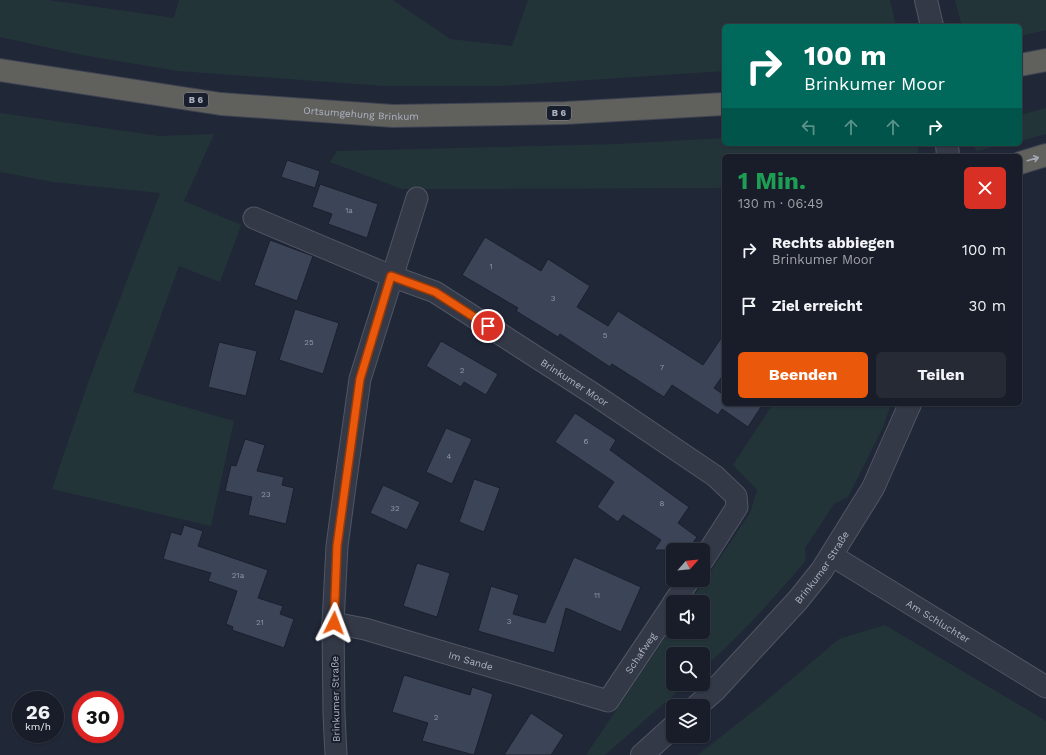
<!DOCTYPE html>
<html lang="de">
<meta charset="utf-8">
<style>
body{margin:0;font-family:"Work Sans",sans-serif;background:#252a35;color:#f1f3f6;height:100vh;display:flex;flex-direction:column;font-size:15px;white-space:nowrap}
*{box-sizing:border-box;margin:0}
p{font-size:13px;color:#9fa2a8}
.icon{flex:none;width:22px;height:22px;fill:none;stroke:currentColor;stroke-width:2;stroke-linecap:round;stroke-linejoin:round}
.map{position:relative;flex:1;overflow:hidden}
.drawer{position:absolute;left:722px;top:154px;width:300px;height:252px;display:flex;flex-direction:column;background:#181d29;border-radius:6px;box-shadow:0 1px 3px #0004,0 0 0 1px #363b46}
.drawer>*{flex:none}
.banner{position:absolute;left:722px;top:24px;width:300px;height:122px;border-radius:6px;box-shadow:0 1px 3px #0004,0 0 0 1px #363b46;background:#00695c;color:#fff;overflow:hidden}
.needle{width:26px;rotate:63deg}
.tools{position:absolute;left:666px;top:543px;display:grid;gap:8px}
.tools a{display:grid;place-items:center;width:44px;height:44px;border-radius:6px;background:#181d29;box-shadow:0 1px 3px #0004,0 0 0 1px #363b46;font-size:20px}
.speed{position:absolute;left:12px;top:691px;display:flex;gap:8px;font-size:20px;font-weight:700;text-align:center}
.speed>*{display:grid;place-content:center;width:52px;height:52px;border-radius:50%;background:#181d29;box-shadow:0 1px 3px #0004,0 0 0 1px #363b46;line-height:1}
.speed small{font-size:10px;font-weight:400}
.speed .limit{border:6px solid #d22;background:#fff;color:#111}
.pin{position:absolute;display:grid;place-items:center;width:34px;height:34px;color:#fff;margin:-17px;border:2px solid #fff;border-radius:50%;box-shadow:0 1px 4px #0007}
.me{position:absolute;width:44px;margin:-22px;rotate:3deg;stroke-linejoin:round;filter:drop-shadow(0 0 3px #0008)}
.turn{display:flex;align-items:center;gap:14px;height:84px;padding:0 16px;font-size:18px}
.turn .icon{width:52px;height:52px;stroke-width:2.5}
.turn b{display:block;font-size:28px;line-height:34px}
.lanes{display:flex;align-items:center;height:38px;padding:0 16px;background:#0003;justify-content:center;gap:20px;direction:ltr}
.lanes .off{opacity:.35}
.round{display:grid;place-items:center;flex:none;width:42px;height:42px;border-radius:6px;background:#252a35}
.headline{display:flex;align-items:center;justify-content:space-between;height:68px;padding:0 16px}
h1{font-size:24px;font-weight:700;line-height:30px;color:#1e9e55}
.primary-button{display:flex;gap:8px;margin-top:auto;padding:8px 16px}
.primary-button a{flex:1;height:46px;border-radius:6px;background:#ea580c;color:#fff;font-size:16px;font-weight:700;line-height:46px;text-align:center}
.primary-button a+a{background:#252a35;color:#f1f3f6}
ul{padding:0;list-style:none}
li{display:flex;align-items:center;gap:12px;height:56px;padding:0 16px}
li div{flex:1}
li b{display:block;font-size:15px}
li em{font-style:normal}
.map>svg:first-child{display:block}
.green{fill:#233439}
.building{fill:#3c4457;stroke:#1b202e}
.lines{fill:none;stroke-linecap:round;stroke-linejoin:round}
.minor-casing{stroke:#515665;stroke-width:23}
.tertiary-casing{stroke:#515665;stroke-width:24}
.trunk-casing{stroke:#3e4352;stroke-width:24}
.minor{stroke:#343947;stroke-width:21}
.tertiary{stroke:#343947;stroke-width:22}
.trunk{stroke:#60605c;stroke-width:22}
.oneway{stroke:#a2a7b4}
.route-casing{stroke:#983908;stroke-width:10}
.route{stroke:#ea580c;stroke-width:7}
.labels{text-anchor:middle;stroke-width:4;stroke-linejoin:round;paint-order:stroke}
.number-label{font-size:8px;fill:#9297a9}
.shield{fill:#191e2c;stroke:#818696;stroke-width:1}
.shield-label{font-size:9px;font-weight:bold;fill:#aeb3c4}
.street-label{font-size:10px;fill:#aeb3c4;stroke:#191e2c}
</style>
<div class="map">
<svg width="1046" height="755" viewBox="0 0 1046 755">
<rect width="100%" height="100%" fill="#202737"/>
<path class="green" d="M 0,0 L 48,0 L 174,18 L 179,0 L 393,0 L 450,39 L 512,46 L 528,0 L 890,0 L 896,26 L 724,26 L 724,71 L 499,86 L 385,86 L 178,71 L 82,55 L 0,37 Z
M 955,0 L 1046,0 L 1046,30 L 1020,36 L 1020,26 L 962,26 Z
M 1046,108 L 1046,134 L 1020,141 L 1020,115 Z
M 0,113 L 159,136 L 214,134 L 184,201 L 241,225 L 220,282 L 179,266 L 133,392 L 234,421 L 211,526 L 52,489 L 88,383 L 160,193 L 53,182 L 0,172 Z
M 724,138 L 724,144 L 918,144 L 918,156 L 724,156 L 724,188 L 402,189 L 330,162 L 337,151 L 618,144 Z
M 971,144 L 1005,144 L 977,151 Z
M 773,404 L 891,404 L 883,427 L 848,497 L 834,504 L 805,548 L 806,560 C 774,599 740,635 703,669 L 703,654 L 673,654 L 673,684 L 686,684 L 605,755 L 586,755 L 673,626 L 673,632 L 703,632 L 703,602 L 690,602 L 750,513 L 757,490 L 733,465 Z
M 885,625 L 1046,721 L 1046,755 L 698,755 L 761,705 L 839,639 Z"/>
<path class="building" d="M 287,160 L 320,171 L 315,188 L 281,177 Z
M 320,184 L 378,204 L 367,238 L 328,224 L 332,214 L 312,207 Z
M 485,237 L 541,271 L 548,259 L 590,286 L 577,307 L 608,326 L 618,311 L 703,365 L 724,334 L 724,374 L 714,388 L 724,395 L 724,404 L 763,404 L 748,427 L 722,409 L 718,415 L 672,385 L 664,397 L 612,364 L 610,367 L 560,334 L 558,337 L 516,311 L 518,308 L 462,275 Z
M 270,240 L 313,256 L 297,301 L 254,285 Z
M 295,309 L 339,323 L 323,374 L 279,360 Z
M 441,341 L 498,374 L 486,395 L 464,382 L 461,387 L 426,366 Z
M 219,342 L 257,351 L 246,396 L 208,387 Z
M 575,413 L 616,440 L 610,450 L 689,507 L 678,523 L 697,537 L 688,550 L 654,550 L 661,540 L 623,515 L 618,522 L 597,507 L 614,482 L 555,442 Z
M 446,428 L 472,439 L 452,484 L 426,472 Z
M 245,439 L 265,445 L 257,471 L 284,477 L 282,485 L 294,488 L 286,524 L 248,515 L 252,497 L 225,491 L 231,465 L 236,466 Z
M 474,479 L 500,488 L 484,532 L 459,522 Z
M 383,485 L 420,502 L 407,530 L 370,513 Z
M 184,525 L 203,531 L 198,546 L 268,570 L 258,598 L 283,606 L 280,614 L 294,619 L 284,648 L 232,630 L 233,627 L 226,624 L 237,591 L 208,581 L 211,573 L 163,559 L 171,532 L 181,535 Z
M 574,557 L 641,587 L 621,632 L 566,608 L 554,653 L 478,631 L 491,586 L 519,595 L 513,614 L 545,623 Z
M 417,563 L 450,573 L 437,617 L 403,606 Z
M 404,675 L 470,695 L 472,687 L 493,694 L 474,755 L 422,741 L 428,723 L 392,712 Z
M 531,713 L 564,735 L 551,755 L 504,755 Z"/>
<g class="lines">
<g class="minor-casing">
<g id="minor">
<path id="s1" d="M 254,218 L 391,276 L 435,292 L 595,395 L 715,476 L 736,496 L 737,507 L 703,560"/>
<path id="s2" d="M 831,555 L 1046,687"/>
<path d="M 674,602 L 689,580"/>
<path id="s3" d="M 333,623 L 365,629 L 608,701 L 673,604"/>
<path d="M 336,755 L 334,714 L 333,623 L 337,546 L 345,486 L 360,379 L 417,198"/>
</g>
</g>
<g class="tertiary-casing">
<g id="tertiary">
<path d="M 926,0 L 932,26"/>
<path d="M 947,144 L 948,156"/>
<path id="s4" d="M 697,706 L 715,690 L 798,600 L 822,570 L 873,488 L 910,404"/>
<path d="M 642,755 L 673,727"/>
</g>
</g>
<g class="trunk-casing">
<g id="trunk">
<path d="M 1020,65 L 1046,60"/>
<path id="s5" d="M 0,70 L 221,104 L 393,116 L 565,113 L 724,104"/>
<path d="M 1020,163 L 1046,155"/>
</g>
</g>
<use href="#minor" class="minor"/>
<use href="#tertiary" class="tertiary"/>
<use href="#trunk" class="trunk"/>
</g>
<defs><path id="oneway-shaft" d="M-6 0H5M1.5-3L5.5 0L1.5 3" fill="none" stroke-width="1.6" stroke-linecap="round" stroke-linejoin="round"/></defs>
<use class="oneway" href="#oneway-shaft" transform="translate(1033 159) rotate(-16)"/>
<g class="lines">
<g class="route-casing">
<path id="route" d="M 334,623 L 337,546 L 360,379 L 391,276 L 435,292 L 488,326"/>
</g>
<use href="#route" class="route"/>
</g>
<g class="labels">
<g class="number-label">
<text x="349" y="213">1a</text>
<text x="491" y="269">1</text>
<text x="553" y="301">3</text>
<text x="605" y="338">5</text>
<text x="309" y="345">25</text>
<text x="662" y="370">7</text>
<text x="462" y="373">2</text>
<text x="586" y="444">6</text>
<text x="449" y="459">4</text>
<text x="266" y="497">23</text>
<text x="662" y="506">8</text>
<text x="395" y="511">32</text>
<text x="238" y="578">21a</text>
<text x="597" y="598">11</text>
<text x="509" y="624">3</text>
<text x="260" y="625">21</text>
<text x="436" y="720">2</text>
</g>
<g class="shield">
<rect x="184" y="93" width="24" height="14" rx="3"/>
<rect x="547" y="106" width="24" height="14" rx="3"/>
</g>
<g class="shield-label">
<text x="196" y="103">B 6</text>
<text x="559" y="116">B 6</text>
</g>
<g class="street-label">
<text dy="4" stroke="none"><textPath href="#s5" startOffset="364">Ortsumgehung Brinkum</textPath></text>
<text dy="4" stroke="none"><textPath href="#s1" startOffset="362">Brinkumer Moor</textPath></text>
<text dy="4" stroke="none"><textPath href="#s4" startOffset="187">Brinkumer Straße</textPath></text>
<text dy="4" stroke="none"><textPath href="#s2" startOffset="126">Am Schluchter</textPath></text>
<text dy="4" stroke="none"><textPath href="#s3" startOffset="344">Schafweg</textPath></text>
<text dy="4" stroke="none"><textPath href="#s3" startOffset="143">Im Sande</textPath></text>
<text transform="translate(335 699) rotate(-91)" y="4">Brinkumer Straße</text>
</g>
</g>
</svg>
<div class="tools">
<a><svg class="needle" viewBox="-14 -14 28 28"><path d="M0-13l5 13h-10z" fill="#e53935"/><path d="M0 13l5-13h-10z" fill="#9fa2a8"/></svg></a>
<a><svg class="icon" aria-label="sound" viewBox="0 0 24 24"><path d="M4 9h4l5-4v14l-5-4H4zM17 9q2 3 0 6"/></svg></a>
<a><svg class="icon" aria-label="search" viewBox="0 0 24 24"><circle cx="10" cy="10" r="6"/><path d="M15 15l6 6"/></svg></a>
<a><svg class="icon" aria-label="layers" viewBox="0 0 24 24"><path d="M12 4l9 5-9 5-9-5zM3 14l9 5 9-5"/></svg></a>
</div>
<div class="speed"><div>26<small>km/h</small></div><div class="limit">30</div></div>
<div class="pin" style="left:488px;top:326px;background:#d93025"><svg class="icon" aria-label="arrive" viewBox="0 0 24 24"><path d="M6 21V4h12l-3 4 3 4H6"/></svg></div>
<svg class="me" style="left:334px;top:623px" viewBox="-20 -20 40 40"><path d="M0-17L14 15 0 8-14 15z" fill="#ea580c" stroke="#fff" stroke-width="4"/></svg>
<div class="banner">
<div class="turn"><svg class="icon" aria-label="right" viewBox="0 0 24 24"><path d="M7 20v-9h11M14 6l5 5-5 5"/></svg><div><b>100 m</b>Brinkumer Moor</div></div>
<div class="lanes"><svg class="icon off" aria-label="left" viewBox="0 0 24 24"><path d="M17 20v-9H6M10 6l-5 5 5 5"/></svg><svg class="icon off" aria-label="ahead" viewBox="0 0 24 24"><path d="M12 20V5M6 11l6-6 6 6"/></svg><svg class="icon off" aria-label="ahead" viewBox="0 0 24 24"><path d="M12 20V5M6 11l6-6 6 6"/></svg><svg class="icon" aria-label="right" viewBox="0 0 24 24"><path d="M7 20v-9h11M14 6l5 5-5 5"/></svg></div>
</div>
<section class="drawer">
<div class="headline"><div><h1>1 Min.</h1><p>130 m · 06:49</p></div><a class="round" style="background:#d93025;color:#fff"><svg class="icon" aria-label="close" viewBox="0 0 24 24"><path d="M6 6l12 12M18 6L6 18"/></svg></a></div>
<ul>
<li><svg class="icon" aria-label="right" viewBox="0 0 24 24"><path d="M7 20v-9h11M14 6l5 5-5 5"/></svg><div><b>Rechts abbiegen</b><p>Brinkumer Moor</p></div><em>100 m</em></li>
<li><svg class="icon" aria-label="arrive" viewBox="0 0 24 24"><path d="M6 21V4h12l-3 4 3 4H6"/></svg><div><b>Ziel erreicht</b></div><em>30 m</em></li>
</ul>
<div class="primary-button"><a>Beenden</a><a>Teilen</a></div>
</section>
</div>
